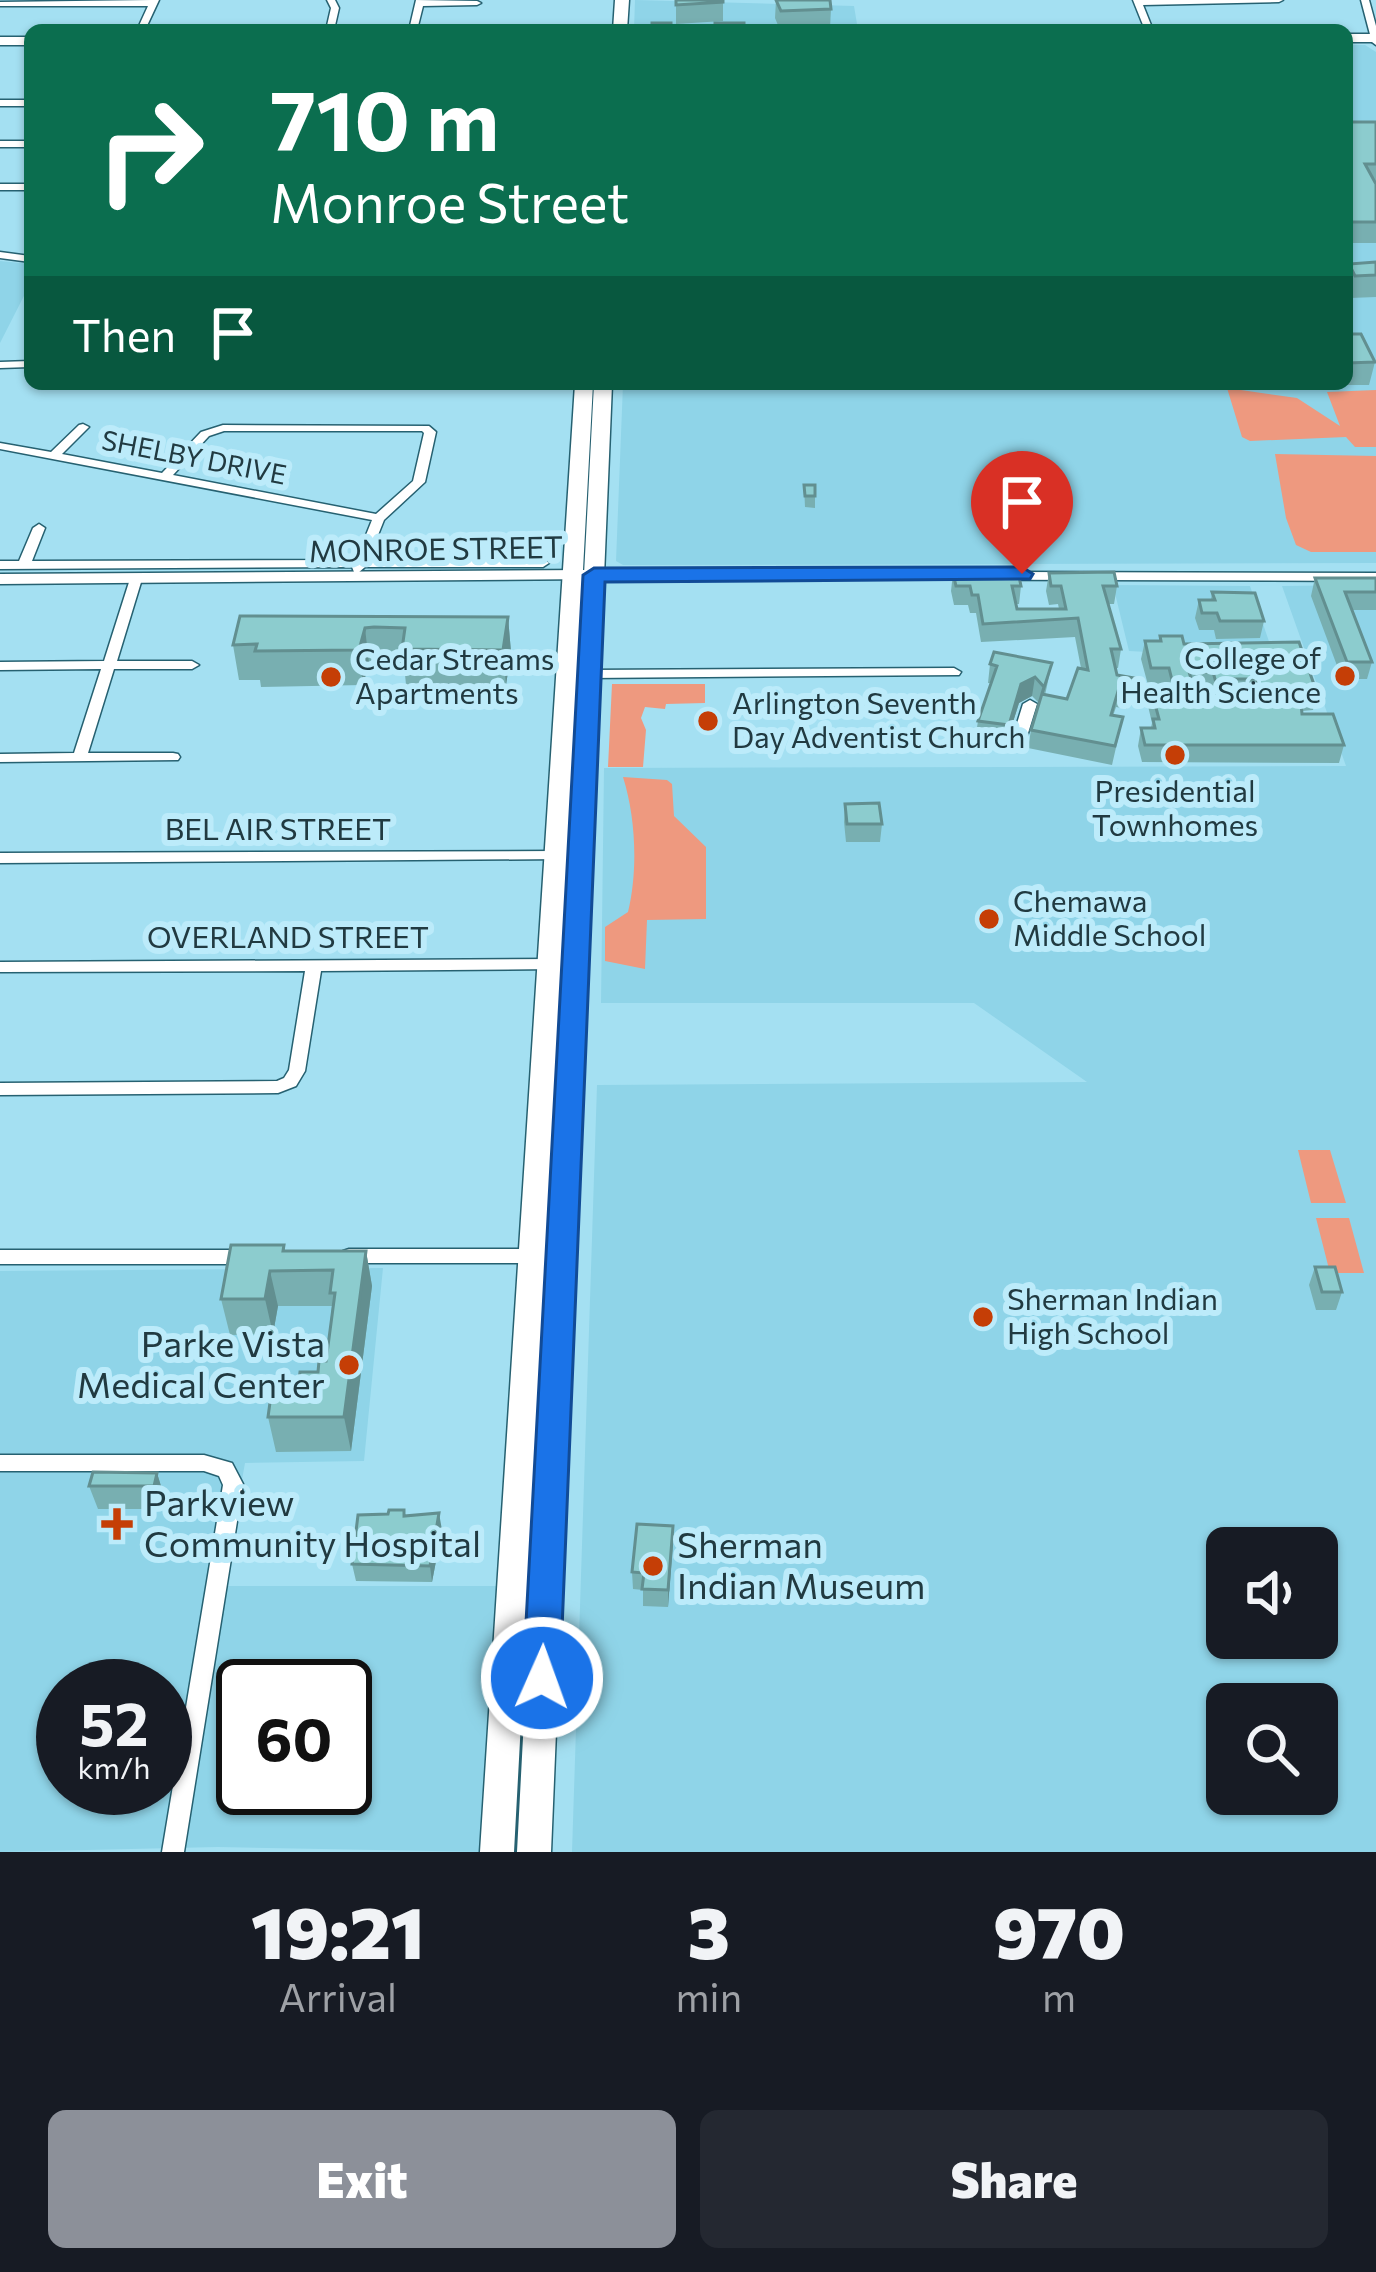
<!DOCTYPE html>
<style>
body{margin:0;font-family:Commissioner,sans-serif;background:#242831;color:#f1f3f6;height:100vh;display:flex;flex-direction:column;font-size:45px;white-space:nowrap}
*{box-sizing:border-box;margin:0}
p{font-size:39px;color:#9ea1a6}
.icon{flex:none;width:66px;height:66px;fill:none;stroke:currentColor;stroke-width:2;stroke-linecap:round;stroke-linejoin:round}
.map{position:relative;height:1852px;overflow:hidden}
.sheet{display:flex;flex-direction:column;background:#171b24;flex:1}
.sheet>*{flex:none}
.banner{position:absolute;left:24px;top:24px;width:1329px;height:366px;border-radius:18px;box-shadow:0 3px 9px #0004;background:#0b6e4f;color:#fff;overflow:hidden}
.controls{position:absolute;left:1206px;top:1527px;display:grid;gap:24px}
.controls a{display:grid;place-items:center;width:132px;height:132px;border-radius:18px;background:#171b24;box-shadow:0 3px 9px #0004;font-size:60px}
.speed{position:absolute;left:36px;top:1659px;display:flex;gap:24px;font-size:60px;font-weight:700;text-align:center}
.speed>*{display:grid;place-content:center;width:156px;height:156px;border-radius:50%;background:#171b24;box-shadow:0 3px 9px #0004;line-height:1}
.speed small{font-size:30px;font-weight:400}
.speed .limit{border:6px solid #111;border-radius:18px;background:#fff;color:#111}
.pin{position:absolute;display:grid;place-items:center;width:102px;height:102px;color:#fff;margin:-123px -51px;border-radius:50% 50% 50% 0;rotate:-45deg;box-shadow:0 0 12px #0007}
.pin .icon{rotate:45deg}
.me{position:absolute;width:132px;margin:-66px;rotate:2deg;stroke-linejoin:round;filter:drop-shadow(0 0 9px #0008)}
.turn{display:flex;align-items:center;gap:42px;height:252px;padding:0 48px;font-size:54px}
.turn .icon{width:156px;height:156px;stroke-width:2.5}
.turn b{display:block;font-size:84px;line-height:102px}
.then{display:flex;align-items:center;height:114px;padding:0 48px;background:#0003;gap:24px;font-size:45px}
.eta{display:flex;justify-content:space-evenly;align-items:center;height:204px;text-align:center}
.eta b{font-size:72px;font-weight:800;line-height:84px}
.action{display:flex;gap:24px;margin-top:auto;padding:24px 48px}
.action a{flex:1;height:138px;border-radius:18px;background:#8c9099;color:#fff;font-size:48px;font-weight:800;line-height:138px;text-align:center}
.action a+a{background:#242831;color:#f1f3f6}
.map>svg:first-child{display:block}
.built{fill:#8fd4e8;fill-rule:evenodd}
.green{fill:#ee997f}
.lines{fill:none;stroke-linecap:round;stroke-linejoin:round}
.minor-casing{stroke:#266171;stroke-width:3}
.tertiary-casing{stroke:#266171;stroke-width:3}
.secondary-casing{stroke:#266171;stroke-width:3}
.primary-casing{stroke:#266171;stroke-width:3}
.minor{fill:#fff;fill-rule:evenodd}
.tertiary{fill:#fff;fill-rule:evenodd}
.secondary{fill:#fff;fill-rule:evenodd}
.primary{fill:#fff;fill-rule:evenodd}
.wall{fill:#78afb1;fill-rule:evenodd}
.shaded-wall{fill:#628f90}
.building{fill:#8cccce;stroke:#628f90;stroke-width:3;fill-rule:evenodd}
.route{fill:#1a73e8;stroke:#114b97;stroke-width:3}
.poi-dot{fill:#c53e06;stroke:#bcebfa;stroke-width:4.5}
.labels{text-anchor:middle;stroke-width:12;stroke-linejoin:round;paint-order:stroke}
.far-street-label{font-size:27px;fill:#213a41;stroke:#bcebfa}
.street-label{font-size:30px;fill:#213a41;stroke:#bcebfa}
.poi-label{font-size:30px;fill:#213a41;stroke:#bcebfa;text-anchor:start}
.near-poi-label{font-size:36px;fill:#213a41;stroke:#bcebfa;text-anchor:start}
</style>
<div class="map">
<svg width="1376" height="1852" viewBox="0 0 1376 1852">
<rect width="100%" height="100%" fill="#a4e0f2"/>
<path class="built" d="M 635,0 L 854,6 L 858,30 L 634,30 Z
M 1347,45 L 1365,45 L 1376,52 L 1376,563 L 623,565 L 616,561 L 623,384 L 1347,384 Z
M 0,261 L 30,264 L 30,284 L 0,343 Z
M 1113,585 L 1250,586 L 1275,659 L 1129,651 Z
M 1376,585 L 1376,1852 L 572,1852 L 597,1085 L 1087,1082 L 974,1003 L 601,1003 L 604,768 L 1346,766 L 1282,586 ZM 1227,1548 L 1317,1548 L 1317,1638 L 1227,1638 ZM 1227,1704 L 1317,1704 L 1317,1794 L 1227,1794 Z
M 383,1268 L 364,1461 L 245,1463 L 223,1586 L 505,1586 L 486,1852 L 218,1847 L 0,1852 L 0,1271 ZM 63,1686 L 165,1686 L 165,1788 L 63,1788 ZM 243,1686 L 345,1686 L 345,1788 L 243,1788 Z"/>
<path class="green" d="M 1227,388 L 1297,398 L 1340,426 L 1327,392 L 1376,390 L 1376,447 L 1355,447 L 1346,437 L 1250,441 L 1242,437 Z
M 1275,454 L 1376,456 L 1376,552 L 1311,552 L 1296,545 L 1286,518 Z
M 612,684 L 705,684 L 705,703 L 666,704 L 665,709 L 645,707 L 641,718 L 646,730 L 643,767 L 608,767 Z
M 623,777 L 667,780 L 672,784 L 674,816 L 706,847 L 706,919 L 647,920 L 645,969 L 605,961 L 605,927 L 628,912 C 638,871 636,818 623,777 Z
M 1298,1150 L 1330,1150 L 1346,1203 L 1311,1203 Z
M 1316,1218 L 1349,1218 L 1364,1273 L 1330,1273 Z"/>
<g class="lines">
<g class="minor-casing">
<path id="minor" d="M 151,0 L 159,0 L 145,30 L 137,30 L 148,6 L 0,6 L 0,2 Z
M 327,0 L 335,0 L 339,8 L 334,30 L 326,30 L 331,8 Z
M 416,0 L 477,1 L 481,3 L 477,5 L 423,6 L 417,30 L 409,30 Z
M 1133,0 L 1283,0 L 1279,2 L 1143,5 L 1153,30 L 1145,30 Z
M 1361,0 L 1369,0 L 1376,26 L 1376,45 L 1372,42 Z
M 0,100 L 30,100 L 30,106 L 0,106 Z
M 0,141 L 30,141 L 30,147 L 0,147 Z
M 0,184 L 30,184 L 30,190 L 0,190 Z
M 0,252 L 30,256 L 30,262 L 0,258 Z
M 30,361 L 30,367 L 0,368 L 0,362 Z
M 83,424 L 89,427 L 62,454 L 162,473 L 201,432 L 223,425 L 429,426 L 436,432 L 425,482 L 384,520 L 368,560 L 543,559 L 549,563 L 543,567 L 365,567 L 358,573 L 354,572 L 352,567 L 0,569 L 0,561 L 19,561 L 33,528 L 39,524 L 45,528 L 32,561 L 356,560 L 372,520 L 0,449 L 0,443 L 51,452 L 79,425 ZM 224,431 L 422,431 L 424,433 L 413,481 L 376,514 L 173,475 L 209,436 Z
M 136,575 L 142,579 L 117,661 L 192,661 L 199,665 L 192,669 L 114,669 L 88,753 L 173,753 L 178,754 L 180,757 L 178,760 L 0,762 L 0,754 L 74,753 L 101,669 L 0,670 L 0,662 L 104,661 L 130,579 Z
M 954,668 L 961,672 L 959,675 L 589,678 L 582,674 L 589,670 Z
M 1030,700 L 1037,704 L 1024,746 L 1022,749 L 1012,749 L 1010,746 L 1023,704 Z
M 556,851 L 561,853 L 563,856 L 561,859 L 0,863 L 0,853 Z
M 555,959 L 563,964 L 555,969 L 321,971 L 305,1071 L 296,1086 L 278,1093 L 0,1095 L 0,1083 L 277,1081 L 284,1078 L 289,1070 L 305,971 L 0,972 L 0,962 Z
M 349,1249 L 532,1249 L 538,1251 L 541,1256 L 538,1261 L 532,1263 L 349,1263 L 343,1261 L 340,1256 L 343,1251 Z
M 0,1250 L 247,1250 L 253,1252 L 256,1257 L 253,1262 L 247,1264 L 0,1264 Z
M 0,1455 L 204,1455 L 232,1463 L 243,1484 L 184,1852 L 162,1852 L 223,1485 L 219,1476 L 204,1471 L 0,1471 Z"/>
</g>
<g class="tertiary-casing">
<path id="tertiary" d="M 594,571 L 1376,573 L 1376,581 L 589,578 L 587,575 Z"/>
</g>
<g class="secondary-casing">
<path id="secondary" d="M 1347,34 L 1376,34 L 1376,42 L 1347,42 Z
M 0,37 L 30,37 L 30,45 L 0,45 Z
M 587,570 L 596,575 L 593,579 L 0,584 L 0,574 Z"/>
</g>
<g class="primary-casing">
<path id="primary" d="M 615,0 L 629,0 L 627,30 L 613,30 Z
M 575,384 L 593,384 L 514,1852 L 480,1852 Z
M 594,384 L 612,384 L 551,1852 L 517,1852 Z"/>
</g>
<use href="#minor" class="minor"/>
<use href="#tertiary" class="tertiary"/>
<use href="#secondary" class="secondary"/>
<use href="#primary" class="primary"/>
</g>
<path class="wall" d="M 676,0 L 723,0 L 723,21 L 676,24 Z
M 776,0 L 831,9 L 830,28 L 780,30 L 775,18 Z
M 1347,122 L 1376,122 L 1376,243 L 1347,243 Z
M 1376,262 L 1376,297 L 1350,298 L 1347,292 L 1349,264 Z
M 1347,334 L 1375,362 L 1369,385 L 1294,385 L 1347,384 Z
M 804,485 L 815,485 L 815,508 L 805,507 Z
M 953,573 L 1021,586 L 1019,604 L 1016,604 L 1017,609 L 1059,609 L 1058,604 L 1049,605 L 1046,591 L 1049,573 L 1117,586 L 1114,604 L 1108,604 L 1121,649 L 1118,668 L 1115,668 L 1117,675 L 1134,678 L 1127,709 L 1116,707 L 1113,716 L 1123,717 L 1112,765 L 1028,748 L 1031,730 L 1039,703 L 1032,696 L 1019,703 L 1006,744 L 975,740 L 978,721 L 991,683 L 988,683 L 990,664 L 1052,663 L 1045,695 L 1067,699 L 1081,668 L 1075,637 L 981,642 L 976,613 L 970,613 L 968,605 L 954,605 L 951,591 Z
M 1315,578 L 1376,578 L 1376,610 L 1352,610 L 1372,662 L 1367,679 L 1342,679 L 1311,596 Z
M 1212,592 L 1264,621 L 1260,638 L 1216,639 L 1214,630 L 1199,630 L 1195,618 L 1199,600 L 1211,600 Z
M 240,616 L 508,617 L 511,652 L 506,685 L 406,685 L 404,663 L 378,662 L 369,663 L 363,685 L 261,687 L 260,680 L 239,680 L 233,645 Z
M 1160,636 L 1317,693 L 1313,710 L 1302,711 L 1302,714 L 1344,745 L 1339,763 L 1142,762 L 1138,746 L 1141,728 L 1151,728 L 1152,723 L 1148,706 L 1151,689 L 1166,688 L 1165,686 L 1148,685 L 1141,659 L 1145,641 L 1159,641 ZM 1195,690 L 1209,690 L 1210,693 L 1196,694 ZM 1234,697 L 1254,697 L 1253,702 L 1236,702 Z
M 845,804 L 882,824 L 880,842 L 846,842 L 844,822 Z
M 284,1245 L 285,1251 L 366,1251 L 372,1286 L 351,1451 L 276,1452 L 268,1417 L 318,1372 L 326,1361 L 332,1306 L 278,1306 L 273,1334 L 230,1335 L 221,1299 Z
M 1315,1267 L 1342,1292 L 1336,1310 L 1316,1310 L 1309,1285 Z
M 157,1473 L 164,1496 L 161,1509 L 98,1509 L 89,1486 Z
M 405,1515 L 442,1530 L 432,1582 L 356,1581 L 352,1564 Z
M 673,1526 L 668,1607 L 643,1606 L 643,1590 L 633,1589 L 632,1572 Z"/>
<path class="shaded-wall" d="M 508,617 L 511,652 L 506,685 L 503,650 Z
M 365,628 L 369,663 L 363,685 L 359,650 Z
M 1035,677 L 1032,696 L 1019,703 L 1006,744 L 1009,725 L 1021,684 Z
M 366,1251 L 372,1286 L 351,1451 L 344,1417 Z
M 270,1271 L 278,1306 L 273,1334 L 265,1299 Z
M 157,1473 L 164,1496 L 161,1509 L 154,1486 Z
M 439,1513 L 442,1530 L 432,1582 L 430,1566 Z
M 673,1526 L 673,1543 L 668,1607 L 668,1590 Z"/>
<path class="building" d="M 676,0 L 723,0 L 723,2 L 676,5 Z
M 776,0 L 830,0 L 831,9 L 781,11 Z
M 652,23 L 671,23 L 671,30 L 652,30 Z
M 715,23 L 744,23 L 744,30 L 715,30 Z
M 1347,122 L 1376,122 L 1376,164 L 1365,164 L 1376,184 L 1376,222 L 1347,222 Z
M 1376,262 L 1376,275 L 1355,276 L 1349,264 Z
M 1347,334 L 1361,334 L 1375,362 L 1347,363 Z
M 804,485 L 815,485 L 815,496 L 805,496 Z
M 1018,572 L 1021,586 L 1012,586 L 1017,609 L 1066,609 L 1061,586 L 1051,586 L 1049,573 L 1114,572 L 1117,586 L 1103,586 L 1121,649 L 1111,649 L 1117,675 L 1134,678 L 1131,690 L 1119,688 L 1111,715 L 1123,717 L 1115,746 L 1031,730 L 1044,687 L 1035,677 L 1021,684 L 1009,725 L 978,721 L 997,666 L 990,664 L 994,652 L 1052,663 L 1042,694 L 1067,699 L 1078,668 L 1088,670 L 1078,618 L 983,624 L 978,595 L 972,595 L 970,586 L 956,586 L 953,573 Z
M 1315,578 L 1376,578 L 1376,592 L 1345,592 L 1372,662 L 1347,662 Z
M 1212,592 L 1255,593 L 1264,621 L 1220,621 L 1217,613 L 1202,613 L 1199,600 L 1215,600 Z
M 240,616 L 508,617 L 503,650 L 402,649 L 405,628 L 374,627 L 365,628 L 359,650 L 255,651 L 257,644 L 233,645 Z
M 1160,636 L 1182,636 L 1184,644 L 1299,642 L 1317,693 L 1300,693 L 1302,714 L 1333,714 L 1344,745 L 1145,745 L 1141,728 L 1155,728 L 1153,719 L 1159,719 L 1151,689 L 1174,688 L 1169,668 L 1151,668 L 1145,641 L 1161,641 ZM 1189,672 L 1213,672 L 1219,693 L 1196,694 ZM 1229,679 L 1258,679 L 1253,702 L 1236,702 Z
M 879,803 L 882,824 L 847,824 L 845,804 Z
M 231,1245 L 284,1245 L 283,1251 L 366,1251 L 344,1417 L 268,1417 L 272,1388 L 298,1388 L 300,1372 L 318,1372 L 319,1361 L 326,1361 L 335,1293 L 330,1293 L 333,1270 L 270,1271 L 265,1299 L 221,1299 Z
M 1315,1267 L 1335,1267 L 1342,1292 L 1322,1292 Z
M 93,1472 L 157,1473 L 154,1486 L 89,1486 Z
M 389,1510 L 404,1510 L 404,1516 L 439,1513 L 430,1566 L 352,1564 L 358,1515 L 388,1514 Z
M 637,1524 L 673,1526 L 668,1590 L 642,1589 L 644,1573 L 632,1572 Z"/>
<path class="route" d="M 1022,567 L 1033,574 L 1030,579 L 605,582 L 560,1678 L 555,1690 L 542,1696 L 528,1690 L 523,1678 L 583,575 L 594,568 Z"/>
<g class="poi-dot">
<circle cx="1345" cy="676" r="12"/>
<circle cx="331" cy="677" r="12"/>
<circle cx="708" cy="721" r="12"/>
<circle cx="1175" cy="755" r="12"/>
<circle cx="989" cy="919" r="12"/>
<circle cx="983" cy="1317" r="12"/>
<circle cx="349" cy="1365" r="12"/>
<path d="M111 1506h12v12h12v12h-12v12h-12v-12h-12v-12h12z"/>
<circle cx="653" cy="1566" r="12"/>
</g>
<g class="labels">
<g class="far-street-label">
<text transform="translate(194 458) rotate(11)" y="9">SHELBY DRIVE</text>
</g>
<g class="street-label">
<text transform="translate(436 550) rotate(-1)" y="10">MONROE STREET</text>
<text x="278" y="840">BEL AIR STREET</text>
<text x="288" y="948">OVERLAND STREET</text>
</g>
<g class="poi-label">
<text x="1321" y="669" text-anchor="end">College of<tspan x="1321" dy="34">Health Science</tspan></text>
<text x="355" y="670">Cedar Streams<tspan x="355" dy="34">Apartments</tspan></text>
<text x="732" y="714">Arlington Seventh<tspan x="732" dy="34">Day Adventist Church</tspan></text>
<text x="1175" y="802" text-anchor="middle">Presidential<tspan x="1175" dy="34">Townhomes</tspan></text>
<text x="1013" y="912">Chemawa<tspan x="1013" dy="34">Middle School</tspan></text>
<text x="1007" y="1310">Sherman Indian<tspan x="1007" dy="34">High School</tspan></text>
</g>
<g class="near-poi-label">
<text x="325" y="1357" text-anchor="end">Parke Vista<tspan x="325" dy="41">Medical Center</tspan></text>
<text x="144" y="1516">Parkview<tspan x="144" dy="41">Community Hospital</tspan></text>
<text x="677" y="1558">Sherman<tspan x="677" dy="41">Indian Museum</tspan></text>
</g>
</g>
</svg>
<div class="controls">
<a><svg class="icon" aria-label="sound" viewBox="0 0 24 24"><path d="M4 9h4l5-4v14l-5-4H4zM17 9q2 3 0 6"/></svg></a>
<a><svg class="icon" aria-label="search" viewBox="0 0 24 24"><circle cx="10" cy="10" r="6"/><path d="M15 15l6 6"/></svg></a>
</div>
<div class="speed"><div>52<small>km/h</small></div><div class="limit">60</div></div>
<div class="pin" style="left:1022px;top:574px;background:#d93025"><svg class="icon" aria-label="arrive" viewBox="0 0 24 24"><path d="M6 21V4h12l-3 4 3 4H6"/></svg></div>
<svg class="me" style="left:542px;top:1678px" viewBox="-20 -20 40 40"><circle r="17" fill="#1a73e8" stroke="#fff" stroke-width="3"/><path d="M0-11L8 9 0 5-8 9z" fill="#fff"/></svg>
<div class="banner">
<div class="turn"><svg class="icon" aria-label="right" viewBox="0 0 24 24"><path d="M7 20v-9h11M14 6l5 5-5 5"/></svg><div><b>710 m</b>Monroe Street</div></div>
<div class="then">Then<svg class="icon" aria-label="arrive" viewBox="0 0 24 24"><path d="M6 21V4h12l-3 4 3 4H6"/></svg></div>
</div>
</div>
<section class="sheet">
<div class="eta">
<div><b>19:21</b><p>Arrival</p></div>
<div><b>3</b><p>min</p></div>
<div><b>970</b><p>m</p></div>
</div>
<div class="action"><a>Exit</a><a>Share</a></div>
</section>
